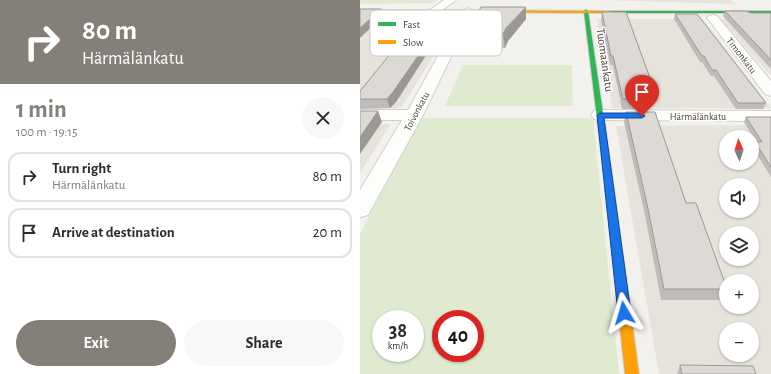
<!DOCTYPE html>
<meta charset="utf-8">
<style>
body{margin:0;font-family:"Alegreya Sans",sans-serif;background:#f7f7f7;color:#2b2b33;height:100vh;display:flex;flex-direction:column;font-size:15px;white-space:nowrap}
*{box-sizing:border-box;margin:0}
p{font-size:13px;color:#7c7c81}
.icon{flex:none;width:22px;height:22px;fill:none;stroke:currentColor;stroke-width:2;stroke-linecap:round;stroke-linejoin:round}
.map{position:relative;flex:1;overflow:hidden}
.panel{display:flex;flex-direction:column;background:#fff;width:360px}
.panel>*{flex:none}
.hud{background:#848079;color:#fff;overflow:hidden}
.needle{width:26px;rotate:357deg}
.fabs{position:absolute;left:359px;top:130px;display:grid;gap:8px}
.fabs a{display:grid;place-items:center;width:40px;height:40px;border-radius:50%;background:#fff;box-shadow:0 1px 3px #0004;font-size:20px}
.speed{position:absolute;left:12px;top:310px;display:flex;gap:8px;font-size:20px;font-weight:700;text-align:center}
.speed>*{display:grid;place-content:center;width:52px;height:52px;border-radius:50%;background:#fff;box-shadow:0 1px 3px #0004;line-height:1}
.speed small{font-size:10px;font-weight:400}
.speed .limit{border:6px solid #d22;background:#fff;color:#111}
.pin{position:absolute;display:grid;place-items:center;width:34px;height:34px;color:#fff;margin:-41px -17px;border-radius:50% 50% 50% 0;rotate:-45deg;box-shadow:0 0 4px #0007}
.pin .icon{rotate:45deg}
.me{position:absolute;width:44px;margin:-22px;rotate:353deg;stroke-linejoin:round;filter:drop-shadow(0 0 3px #0008)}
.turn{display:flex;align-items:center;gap:14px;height:84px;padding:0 16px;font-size:18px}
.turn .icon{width:52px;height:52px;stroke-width:2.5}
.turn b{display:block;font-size:28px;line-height:34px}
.round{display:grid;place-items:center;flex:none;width:42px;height:42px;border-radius:21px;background:#f7f7f7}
.head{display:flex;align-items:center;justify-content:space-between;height:68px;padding:0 16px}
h1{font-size:24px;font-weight:700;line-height:30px;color:#848079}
.action{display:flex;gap:8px;margin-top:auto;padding:8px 16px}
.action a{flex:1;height:46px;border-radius:24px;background:#848079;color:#fff;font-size:16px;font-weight:700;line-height:46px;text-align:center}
.action a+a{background:#f7f7f7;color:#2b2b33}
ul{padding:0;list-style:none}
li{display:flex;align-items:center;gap:12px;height:50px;margin:0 8px 6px;padding:0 8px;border:2px solid #e1e1e2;border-radius:12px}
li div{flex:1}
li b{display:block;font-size:15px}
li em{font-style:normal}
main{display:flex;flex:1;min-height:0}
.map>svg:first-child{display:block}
.residential{fill:#e6e3dc;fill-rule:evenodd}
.green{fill:#e0ead0;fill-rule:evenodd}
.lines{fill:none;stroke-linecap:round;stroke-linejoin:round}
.street-casing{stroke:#d1cfcc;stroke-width:2}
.fast-casing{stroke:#d2cec5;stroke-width:2}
.slow-casing{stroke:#d2cec5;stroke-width:2}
.street{fill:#fdfdfc;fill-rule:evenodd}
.fast{fill:#30b455;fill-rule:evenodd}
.slow{fill:#ff9f0a;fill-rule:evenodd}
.wall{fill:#bebbb8}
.shaded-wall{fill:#9b9996}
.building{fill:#dddad6;stroke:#9b9996}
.route{fill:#1a73e8;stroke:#114b97}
.labels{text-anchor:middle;stroke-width:3;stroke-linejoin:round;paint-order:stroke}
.far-street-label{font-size:10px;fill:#49433a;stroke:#fff}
.street-label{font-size:12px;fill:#49433a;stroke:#fff}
.key{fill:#fff;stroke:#c8c7c4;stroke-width:1}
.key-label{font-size:11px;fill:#49433a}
</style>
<main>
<section class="panel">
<div class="hud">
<div class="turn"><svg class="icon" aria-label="right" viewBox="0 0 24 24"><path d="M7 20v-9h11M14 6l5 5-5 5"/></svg><div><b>80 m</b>Härmälänkatu</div></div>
</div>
<div class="head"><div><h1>1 min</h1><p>100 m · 19:15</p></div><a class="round"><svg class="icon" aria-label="close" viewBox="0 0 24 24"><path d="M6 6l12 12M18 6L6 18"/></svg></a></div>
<ul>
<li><svg class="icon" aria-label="right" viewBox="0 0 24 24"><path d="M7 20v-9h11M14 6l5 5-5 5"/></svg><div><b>Turn right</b><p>Härmälänkatu</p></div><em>80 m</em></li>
<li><svg class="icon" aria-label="arrive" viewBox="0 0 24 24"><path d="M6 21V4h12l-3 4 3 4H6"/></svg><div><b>Arrive at destination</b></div><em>20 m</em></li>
</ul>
<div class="action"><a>Exit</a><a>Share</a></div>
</section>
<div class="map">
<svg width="411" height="374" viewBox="0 0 411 374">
<rect width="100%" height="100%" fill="#f3f1ee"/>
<path class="residential" d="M 222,0 L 370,0 L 376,4 L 244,0 Z
M 0,19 L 97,19 L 41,108 L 0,108 Z
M 237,19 L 343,19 L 411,108 L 252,108 Z
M 361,19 L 411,19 L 411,76 Z
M 0,124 L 31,124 L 0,173 Z
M 411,125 L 411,374 L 299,374 L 256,126 ZM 366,137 L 392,137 L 392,163 L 366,163 ZM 366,185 L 392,185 L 392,211 L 366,211 ZM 366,233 L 392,233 L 392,259 L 366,259 ZM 366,281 L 392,281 L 392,307 L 366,307 ZM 366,329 L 392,329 L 392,355 L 366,355 Z"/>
<path class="green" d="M 1,0 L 78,0 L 73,3 L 0,4 Z
M 103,65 L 212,65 L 213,106 L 85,106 Z
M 60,118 L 233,118 L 259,374 L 0,374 L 0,234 ZM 21,319 L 55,319 L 55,353 L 21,353 ZM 81,319 L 115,319 L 115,353 L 81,353 Z"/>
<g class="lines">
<g class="street-casing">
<path id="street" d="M 84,0 L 96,0 L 78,13 L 70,13 L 69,11 Z
M 108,8 L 113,11 L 63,115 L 8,215 L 0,217 L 0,190 L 42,120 L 0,120 L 0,110 L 48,110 L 103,11 Z
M 353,15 L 357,16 L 411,81 L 411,96 L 405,94 L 349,20 L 347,18 L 349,16 Z
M 240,110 L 411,111 L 411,121 L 240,120 L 234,119 L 231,115 L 234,111 Z"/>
</g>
<g class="fast-casing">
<path id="fast" d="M 226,10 L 228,11 L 251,168 L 247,171 L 243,168 L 224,11 Z
M 249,11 L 411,11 L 411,13 L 247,13 Z"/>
</g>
<g class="slow-casing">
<path id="slow" d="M 0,10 L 249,11 L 251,12 L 249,13 L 0,12 Z
M 247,165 L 251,168 L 279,374 L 265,374 L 243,168 Z"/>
</g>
<use href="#street" class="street"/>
<use href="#fast" class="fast"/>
<use href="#slow" class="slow"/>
</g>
<path class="wall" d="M 89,11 L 90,18 L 36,102 L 30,108 L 0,109 L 0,91 L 52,30 Z
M 365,11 L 391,13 L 411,13 L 411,69 L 363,16 Z
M 242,12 L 295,92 L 293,102 L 290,102 L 289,109 L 262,109 L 253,65 L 250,65 L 241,20 Z
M 315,14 L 406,103 L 403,109 L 376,109 L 354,76 L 351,76 L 342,62 L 340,62 L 314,19 Z
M 166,19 L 148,41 L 145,48 L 141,48 L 139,54 L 105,54 L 103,41 Z
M 266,112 L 326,203 L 366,286 L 366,291 L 362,300 L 301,300 L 285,215 L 264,122 Z
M 386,117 L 411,117 L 411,177 L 393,148 L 395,142 L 396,142 L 384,122 Z
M 320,365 L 396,374 L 317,374 Z"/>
<path class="shaded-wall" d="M 166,7 L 166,19 L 148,41 L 145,48 L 143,34 L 146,28 Z
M 21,9 L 23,16 L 0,38 L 0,28 Z
M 89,11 L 90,18 L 36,102 L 30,108 L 27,99 Z
M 140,34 L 141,48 L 139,54 L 138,41 Z
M 18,111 L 22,122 L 0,154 L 0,137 Z"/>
<path class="building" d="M 121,7 L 166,7 L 146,28 L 143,34 L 140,34 L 138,41 L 103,41 Z
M 0,9 L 21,9 L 0,28 Z
M 68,11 L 89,11 L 33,92 L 27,99 L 0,99 L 0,91 L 49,31 L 52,30 Z
M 365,11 L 386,11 L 391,13 L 411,13 L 411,60 Z
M 242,12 L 266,12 L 295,92 L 288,92 L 291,99 L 263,99 L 253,56 L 251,56 Z
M 315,14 L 337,14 L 406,103 L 378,103 L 356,70 L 352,70 L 344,56 L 342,56 Z
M 0,111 L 18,111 L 0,137 Z
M 266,112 L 295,112 L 326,203 L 336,203 L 366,286 L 366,289 L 304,289 L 287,204 Z
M 386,117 L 411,117 L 411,167 L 395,142 L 402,142 Z
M 320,365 L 393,366 L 396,374 L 322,374 Z"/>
<path class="route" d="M 240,113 L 282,113 L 285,116 L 282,118 L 244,118 L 271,313 L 269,317 L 264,319 L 260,317 L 258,313 L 237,115 Z"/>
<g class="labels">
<g class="far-street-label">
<text transform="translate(382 55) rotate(52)" y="4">Timonkatu</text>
<text transform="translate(56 111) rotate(-62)" y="4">Toivonkatu</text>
<text x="338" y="120">Härmälänkatu</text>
</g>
<g class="street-label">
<text transform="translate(245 60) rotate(82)" y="4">Tuomaankatu</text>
</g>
</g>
<rect x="10" y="10" width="132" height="46" rx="6" class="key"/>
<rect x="18" y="22" width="18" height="4" fill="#30b455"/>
<rect x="18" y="40" width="18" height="4" fill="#ff9f0a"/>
<g class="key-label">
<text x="43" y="28">Fast</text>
<text x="43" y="46">Slow</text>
</g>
</svg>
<div class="fabs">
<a><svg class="needle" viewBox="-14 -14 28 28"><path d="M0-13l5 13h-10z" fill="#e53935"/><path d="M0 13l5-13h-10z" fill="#7c7c81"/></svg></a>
<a><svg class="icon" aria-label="sound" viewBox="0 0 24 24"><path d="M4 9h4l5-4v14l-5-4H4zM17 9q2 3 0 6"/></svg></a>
<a><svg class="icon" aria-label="layers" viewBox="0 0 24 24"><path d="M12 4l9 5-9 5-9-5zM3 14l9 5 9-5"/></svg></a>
<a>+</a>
<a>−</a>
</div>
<div class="speed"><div>38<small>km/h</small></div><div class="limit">40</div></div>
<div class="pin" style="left:282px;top:116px;background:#d93025"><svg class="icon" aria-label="arrive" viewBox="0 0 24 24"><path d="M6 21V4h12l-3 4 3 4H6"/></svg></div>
<svg class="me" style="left:264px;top:313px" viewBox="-20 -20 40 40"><path d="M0-17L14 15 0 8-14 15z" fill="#1a73e8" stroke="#fff" stroke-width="4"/></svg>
</div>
</main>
